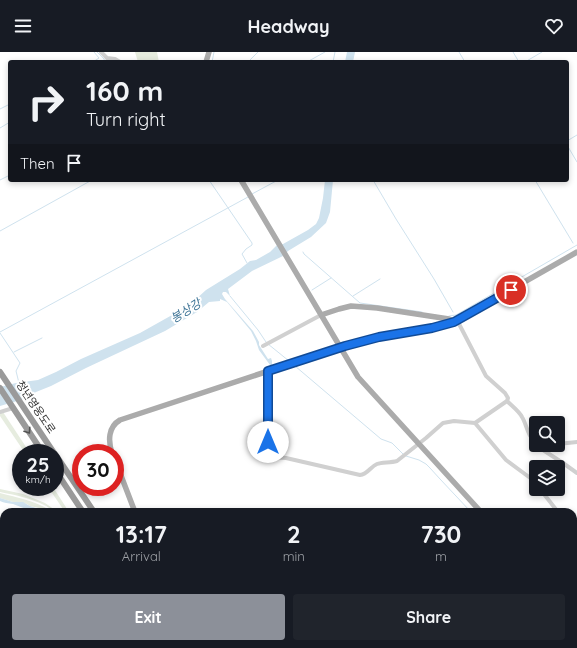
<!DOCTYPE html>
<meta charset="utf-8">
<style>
body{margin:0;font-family:Quicksand,"Noto Sans KR",sans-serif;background:#20242c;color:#f1f3f6;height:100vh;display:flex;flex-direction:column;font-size:15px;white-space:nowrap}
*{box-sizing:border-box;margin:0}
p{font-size:13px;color:#9ea1a6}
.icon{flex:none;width:22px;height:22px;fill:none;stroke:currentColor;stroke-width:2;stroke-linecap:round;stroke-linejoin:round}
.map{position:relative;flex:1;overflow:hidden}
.drawer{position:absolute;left:0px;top:456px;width:577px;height:140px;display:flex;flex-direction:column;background:#171b24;border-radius:12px 12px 0 0;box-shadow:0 2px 6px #0003}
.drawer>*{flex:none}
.banner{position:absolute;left:8px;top:8px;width:561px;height:122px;border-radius:4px;box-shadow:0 2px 6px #0003;background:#171b24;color:#f1f3f6;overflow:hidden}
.fabs{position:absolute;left:529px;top:364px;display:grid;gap:8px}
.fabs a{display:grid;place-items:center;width:36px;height:36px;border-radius:4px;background:#171b24;box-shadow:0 2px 6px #0003;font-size:20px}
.speed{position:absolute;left:12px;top:392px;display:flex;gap:8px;font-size:20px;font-weight:700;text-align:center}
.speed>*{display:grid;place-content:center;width:52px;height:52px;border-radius:50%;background:#171b24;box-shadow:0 2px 6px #0003;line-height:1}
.speed small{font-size:10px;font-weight:400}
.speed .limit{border:6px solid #d22;background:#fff;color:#111}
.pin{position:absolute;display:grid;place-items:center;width:34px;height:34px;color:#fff;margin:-17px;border:2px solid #fff;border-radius:50%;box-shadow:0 1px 4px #0007}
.me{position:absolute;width:44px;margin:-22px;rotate:0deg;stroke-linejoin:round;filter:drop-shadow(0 0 3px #0008)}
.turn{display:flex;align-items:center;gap:14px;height:84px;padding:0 12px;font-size:18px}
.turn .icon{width:52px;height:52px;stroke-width:2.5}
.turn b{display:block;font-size:28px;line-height:34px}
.then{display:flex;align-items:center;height:38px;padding:0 12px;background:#0003;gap:8px;font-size:15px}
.eta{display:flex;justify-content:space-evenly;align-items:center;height:68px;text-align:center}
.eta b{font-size:24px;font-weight:800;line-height:28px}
.cta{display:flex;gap:8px;margin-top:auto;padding:8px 12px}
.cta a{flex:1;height:46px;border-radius:4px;background:#8c9099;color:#fff;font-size:16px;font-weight:800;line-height:46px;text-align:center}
.cta a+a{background:#20242c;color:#f1f3f6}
header{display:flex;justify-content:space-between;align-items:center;height:52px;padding:0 12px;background:#171b24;font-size:18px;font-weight:800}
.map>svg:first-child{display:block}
.green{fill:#e6ecdf}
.water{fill:#cfe2ee}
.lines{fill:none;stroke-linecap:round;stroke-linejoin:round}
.stream{stroke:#cfe2ee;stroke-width:1}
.minor{stroke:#d0d0d0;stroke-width:4}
.major{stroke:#ababab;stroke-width:5.5}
.highway{stroke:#9a9a9a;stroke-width:6}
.major-bridge{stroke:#ababab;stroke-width:5.5}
.oneway{stroke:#525252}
.route-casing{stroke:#114b97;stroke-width:10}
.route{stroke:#1a73e8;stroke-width:7}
.labels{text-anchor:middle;stroke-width:4;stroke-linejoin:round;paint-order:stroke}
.street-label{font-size:11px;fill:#333;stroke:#fff}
.water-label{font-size:12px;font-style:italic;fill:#3f7597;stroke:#fff}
</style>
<header><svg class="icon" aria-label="menu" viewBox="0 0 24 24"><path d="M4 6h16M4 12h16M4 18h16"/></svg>Headway<svg class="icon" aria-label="heart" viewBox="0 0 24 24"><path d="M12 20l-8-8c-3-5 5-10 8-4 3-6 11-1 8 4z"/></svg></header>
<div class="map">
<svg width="577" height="596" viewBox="0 0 577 596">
<rect width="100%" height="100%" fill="#fff"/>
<path class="green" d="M 135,0 L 157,0 L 159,10 L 138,10 Z
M 0,360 L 3,360 L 30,401 L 25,401 L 0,364 Z
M 48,435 L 53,435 L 69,460 L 65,460 Z
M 0,437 L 23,442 L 45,451 L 58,460 C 52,459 49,455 44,453 C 30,446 15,443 0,440 Z
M 0,441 C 19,446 36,449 53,460 L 49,460 L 39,456 L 30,454 L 27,452 L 19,450 L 13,450 L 0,446 Z
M 0,581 L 4,588 L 4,592 L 7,592 L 9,596 L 0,596 Z
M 8,592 L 59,592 L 58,596 L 11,596 Z"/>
<path class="water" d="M 347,0 L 355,0 L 353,10 L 345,10 Z
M 325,128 L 333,128 L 330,160 L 326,171 L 311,185 L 288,199 L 283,204 L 252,219 L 228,237 L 230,244 L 226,240 L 223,240 L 222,242 L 225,247 L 253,279 L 259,290 L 259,293 L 268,307 L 271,306 L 272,309 L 271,403 L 269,404 L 271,324 L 270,313 L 259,298 L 256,289 L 251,279 L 227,250 L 220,247 L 220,249 L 209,250 L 197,260 L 165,279 L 86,316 L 51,334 L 36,340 L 24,347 L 0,354 L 0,335 L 16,331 L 38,328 L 56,320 L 81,307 L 140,281 L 181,258 L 195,248 L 206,238 L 240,217 L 250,209 L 256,208 L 270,200 L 277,193 L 283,192 L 308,178 L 316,172 L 319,166 L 323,146 Z
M 0,446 L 13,450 L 23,450 L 30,454 L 39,457 L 41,460 C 30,460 22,455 13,452 C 8,451 4,451 0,449 Z"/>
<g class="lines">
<path class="stream" d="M 97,0 L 104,7 L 105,10
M 459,0 L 465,10
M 513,0 L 519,10
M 93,10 L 99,6 L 94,0
M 212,10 L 214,0
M 248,10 L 258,0
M 307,10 L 325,0
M 333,10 L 335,0
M 525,10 L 542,0
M 0,57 L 10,52
M 0,76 L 10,70
M 567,89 L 577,83
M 567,93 L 577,110
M 0,128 L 10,123
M 209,128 L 252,191 L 252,193 L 246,197 L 242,202 L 247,211
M 373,128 L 396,167 L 434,227 L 453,260
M 535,128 L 573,191
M 252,142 L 278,128
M 0,179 L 92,128
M 303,200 L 304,202 L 360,251 L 422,260
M 312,238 L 331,226
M 230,244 L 258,278 L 266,290
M 353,244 L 380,227
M 449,264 L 456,263 L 577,193
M 0,280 L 248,145
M 0,281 L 20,311 L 16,319 L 19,331
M 268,292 L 289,309
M 14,300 L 42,286
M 295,314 L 381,387 L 392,391 L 403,402
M 406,404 L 419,408 L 426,412 L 430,416 L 440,427 L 471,460
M 39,457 L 48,460
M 117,592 L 117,596
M 507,596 L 508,592"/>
<path class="minor" d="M 101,0 L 107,6 L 115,7 L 120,10
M 457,268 L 486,324 L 505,341 L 508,346 L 507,349 L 475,371
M 263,294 L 321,263
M 268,319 L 268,405 L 286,406 L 360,423 C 368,422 370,415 377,412 C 382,410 390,411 397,409 L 426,386 L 443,371 L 454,369 L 475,371 L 506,408 L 533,428 L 536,432
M 507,349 C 512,354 519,359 522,365 C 527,373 527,384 536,390
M 0,360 L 13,356
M 558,392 L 577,390
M 537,393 L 543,398 L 563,411 L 577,421
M 540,437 L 558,460
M 573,479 L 577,484"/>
<path class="major" d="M 206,10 L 209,0
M 241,128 L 358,325 L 481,460
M 321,263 L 339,257 L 351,254 L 377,256 L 449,267 L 454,269
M 345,294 L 379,285 L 432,276 L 454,270 L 577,200
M 112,401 C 108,389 108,375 120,368 L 335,297
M 115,408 L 135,460
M 187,592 L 188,596
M 514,596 L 515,592"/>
<path class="highway" d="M 0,320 L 54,401
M 0,336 L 43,401
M 55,402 L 94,460
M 55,418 L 83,460
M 153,592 L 155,596
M 163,592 L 164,596"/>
<path class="major-bridge" d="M 335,297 L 345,294"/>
</g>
<defs><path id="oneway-chevron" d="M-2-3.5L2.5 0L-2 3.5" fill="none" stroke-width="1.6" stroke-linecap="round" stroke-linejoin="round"/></defs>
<use class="oneway" href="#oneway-chevron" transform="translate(28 379) rotate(56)"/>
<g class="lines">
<g class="route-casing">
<path id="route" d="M 268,390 L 268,319 L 345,294 L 379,285 L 432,276 L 454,270 L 511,238"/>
</g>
<use href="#route" class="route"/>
</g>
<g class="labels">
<g class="street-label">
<text transform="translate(36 355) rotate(56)" y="4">청년영웅도로</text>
</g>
<g class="water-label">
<text transform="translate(186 259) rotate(-32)" y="4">봉상강</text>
</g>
</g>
</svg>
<div class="fabs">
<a><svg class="icon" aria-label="search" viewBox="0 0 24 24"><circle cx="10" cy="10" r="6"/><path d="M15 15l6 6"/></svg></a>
<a><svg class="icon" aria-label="layers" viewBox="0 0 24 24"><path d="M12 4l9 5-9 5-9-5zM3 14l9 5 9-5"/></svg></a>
</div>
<div class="speed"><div>25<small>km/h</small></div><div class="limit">30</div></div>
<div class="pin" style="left:511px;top:238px;background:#d93025"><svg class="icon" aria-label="arrive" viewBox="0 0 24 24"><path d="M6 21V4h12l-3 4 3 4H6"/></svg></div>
<svg class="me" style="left:268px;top:390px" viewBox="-20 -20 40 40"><circle r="19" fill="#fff"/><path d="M0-13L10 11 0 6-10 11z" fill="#1a73e8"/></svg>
<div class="banner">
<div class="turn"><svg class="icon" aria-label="right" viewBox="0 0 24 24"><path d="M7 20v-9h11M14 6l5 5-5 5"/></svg><div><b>160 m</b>Turn right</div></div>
<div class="then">Then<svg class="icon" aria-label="arrive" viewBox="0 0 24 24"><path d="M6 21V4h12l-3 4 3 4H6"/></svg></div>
</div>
<section class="drawer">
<div class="eta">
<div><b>13:17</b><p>Arrival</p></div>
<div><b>2</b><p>min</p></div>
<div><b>730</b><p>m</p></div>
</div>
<div class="cta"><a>Exit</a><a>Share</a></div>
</section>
</div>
